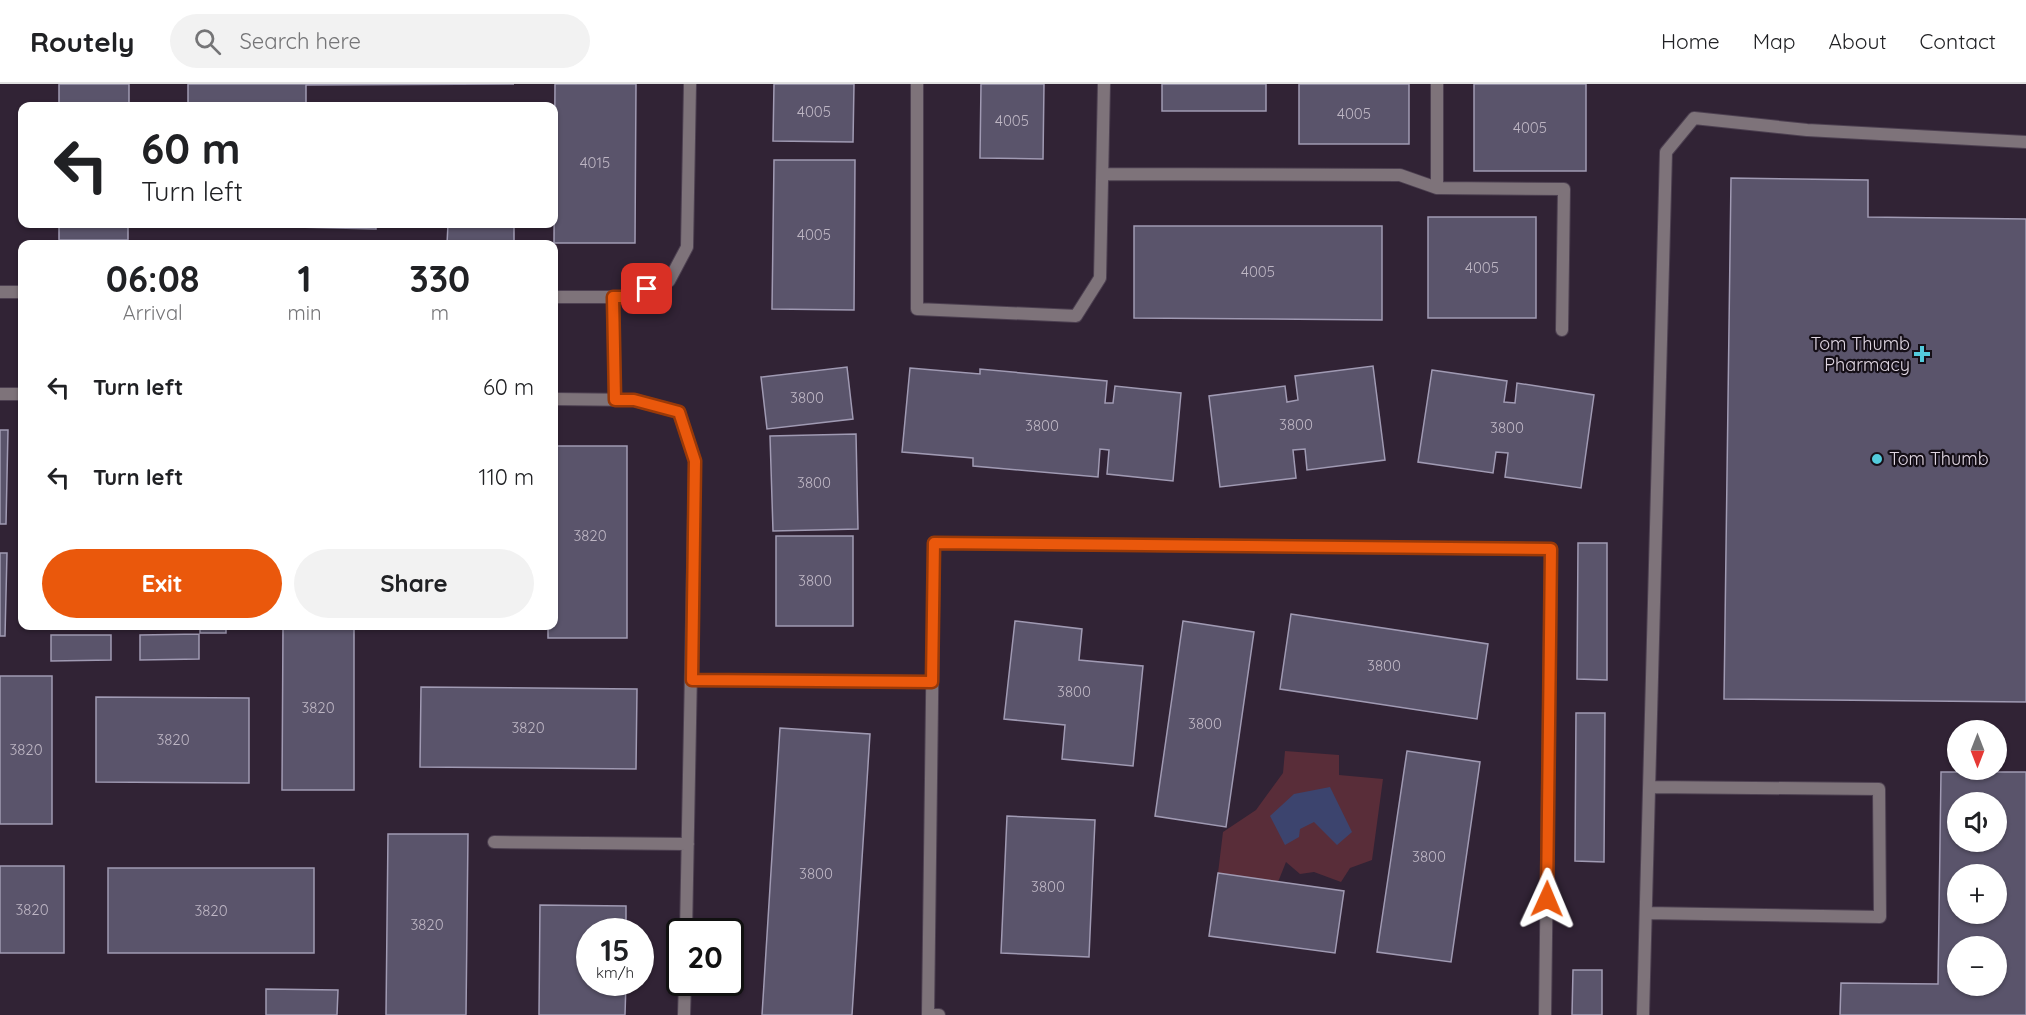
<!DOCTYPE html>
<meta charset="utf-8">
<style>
body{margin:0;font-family:Quicksand,sans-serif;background:#f2f2f2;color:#202124;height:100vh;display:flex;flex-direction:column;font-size:22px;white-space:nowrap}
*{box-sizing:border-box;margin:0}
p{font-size:20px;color:#757577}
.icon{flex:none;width:33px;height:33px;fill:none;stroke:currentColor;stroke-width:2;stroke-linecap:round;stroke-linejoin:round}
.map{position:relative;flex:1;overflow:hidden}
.panel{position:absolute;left:18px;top:156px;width:540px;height:390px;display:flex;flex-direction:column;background:#fff;border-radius:12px;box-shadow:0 2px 4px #0004}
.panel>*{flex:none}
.guide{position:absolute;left:18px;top:18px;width:540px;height:126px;border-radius:12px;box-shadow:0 2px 4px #0004;background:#fff;color:#202124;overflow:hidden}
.needle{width:39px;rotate:180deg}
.fabs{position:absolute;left:1947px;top:636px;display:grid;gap:12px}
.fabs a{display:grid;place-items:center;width:60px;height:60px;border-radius:50%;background:#fff;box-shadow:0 2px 4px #0004;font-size:30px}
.speed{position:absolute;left:576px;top:834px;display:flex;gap:12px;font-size:30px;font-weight:700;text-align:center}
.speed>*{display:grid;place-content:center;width:78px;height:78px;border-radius:50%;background:#fff;box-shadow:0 2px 4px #0004;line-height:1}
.speed small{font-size:15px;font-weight:400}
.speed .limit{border:3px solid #111;border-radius:9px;background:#fff;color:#111}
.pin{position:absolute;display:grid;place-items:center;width:51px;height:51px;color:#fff;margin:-26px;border-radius:12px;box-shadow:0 3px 9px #0006}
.me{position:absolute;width:66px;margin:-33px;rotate:1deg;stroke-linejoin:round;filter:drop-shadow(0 0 4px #0008)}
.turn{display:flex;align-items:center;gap:21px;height:126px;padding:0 24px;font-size:27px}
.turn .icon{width:78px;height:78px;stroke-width:2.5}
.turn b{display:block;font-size:42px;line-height:51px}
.eta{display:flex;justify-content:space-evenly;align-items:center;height:102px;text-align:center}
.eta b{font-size:36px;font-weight:700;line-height:42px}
.action{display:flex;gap:12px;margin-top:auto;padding:12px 24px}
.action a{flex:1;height:69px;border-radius:36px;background:#ea580c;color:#fff;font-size:24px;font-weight:700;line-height:69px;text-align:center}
.action a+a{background:#f2f2f2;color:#202124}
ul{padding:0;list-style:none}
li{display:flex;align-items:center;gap:18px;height:90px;padding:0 24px}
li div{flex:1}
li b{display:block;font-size:22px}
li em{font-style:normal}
header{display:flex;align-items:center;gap:36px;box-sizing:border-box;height:84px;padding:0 30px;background:#fff;border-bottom:2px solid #e0e0e0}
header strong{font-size:28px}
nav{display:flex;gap:33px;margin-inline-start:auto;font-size:21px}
.search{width:420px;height:54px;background:#f2f2f2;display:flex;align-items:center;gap:15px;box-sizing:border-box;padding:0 21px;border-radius:33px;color:#757577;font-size:22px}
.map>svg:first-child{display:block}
.green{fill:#592d39}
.water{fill:#3c446e}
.building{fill:#5a546b;stroke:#a09ab3;stroke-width:1.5;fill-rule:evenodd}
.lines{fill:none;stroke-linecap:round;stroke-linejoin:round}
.lane-casing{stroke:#4d4051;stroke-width:14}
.lane{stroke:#7e737a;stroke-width:12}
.route-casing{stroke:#983908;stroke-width:15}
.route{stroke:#ea580c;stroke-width:10}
.poi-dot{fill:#53cbdc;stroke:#150f17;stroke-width:2}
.labels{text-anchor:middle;stroke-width:4.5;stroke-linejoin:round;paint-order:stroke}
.number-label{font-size:15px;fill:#beb6c4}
.poi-label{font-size:18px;fill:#e0d6e2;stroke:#150f17;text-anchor:end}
</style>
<header>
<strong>Routely</strong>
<div class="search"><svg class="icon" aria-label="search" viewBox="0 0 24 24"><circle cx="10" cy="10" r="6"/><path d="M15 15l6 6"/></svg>Search here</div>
<nav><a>Home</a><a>Map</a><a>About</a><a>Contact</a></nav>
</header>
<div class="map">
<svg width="2026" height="931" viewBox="0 0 2026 931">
<rect width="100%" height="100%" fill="#312335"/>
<path class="green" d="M 1285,667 L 1339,671 L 1339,691 L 1383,695 L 1372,776 L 1350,784 L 1341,798 L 1314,788 L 1300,790 L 1286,778 L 1278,798 L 1218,789 L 1223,748 L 1256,726 L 1283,689 Z"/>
<path class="water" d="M 1330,703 L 1352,748 L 1337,761 L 1314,738 L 1300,745 L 1299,753 L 1285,761 L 1270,732 L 1294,710 Z"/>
<path class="building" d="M 59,0 L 129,0 L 129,22 L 59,22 Z
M 188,0 L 514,0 L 306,1 L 306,22 L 188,22 Z
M 555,0 L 636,0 L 635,159 L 554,159 Z
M 774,0 L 854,0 L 853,58 L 773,57 Z
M 981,0 L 1044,0 L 1043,75 L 980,74 Z
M 1162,0 L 1266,0 L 1266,27 L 1162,27 Z
M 1299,0 L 1409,0 L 1409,60 L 1299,60 Z
M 1474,0 L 1586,0 L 1586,87 L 1474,87 Z
M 774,76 L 855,76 L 854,226 L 772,225 Z
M 1731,94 L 1868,96 L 1868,133 L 2026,135 L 2026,618 L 1724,615 Z
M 1428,133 L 1536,133 L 1536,234 L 1428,234 Z
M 59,140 L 128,140 L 128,156 L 59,156 Z
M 166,140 L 376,140 L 376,145 Z
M 448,140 L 514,140 L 514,160 L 447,160 Z
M 1134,142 L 1382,142 L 1382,236 L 1134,234 Z
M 1373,282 L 1385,376 L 1307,386 L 1305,365 L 1293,366 L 1296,394 L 1220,403 L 1209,312 L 1285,302 L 1287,318 L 1298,316 L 1295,292 Z
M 847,283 L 853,335 L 767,345 L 761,293 Z
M 910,284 L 980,290 L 980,285 L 1107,297 L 1105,319 L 1113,319 L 1115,302 L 1181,309 L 1173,397 L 1107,390 L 1109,366 L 1100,365 L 1098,393 L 973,382 L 973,374 L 902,368 Z
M 1432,286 L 1507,297 L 1504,318 L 1515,319 L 1517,299 L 1594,311 L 1581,404 L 1505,393 L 1508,369 L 1496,368 L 1493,389 L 1418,378 Z
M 0,346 L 8,346 L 6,440 L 0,440 Z
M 856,350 L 858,445 L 773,447 L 770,352 Z
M 554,362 L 627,362 L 627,554 L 548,554 L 548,542 L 554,542 Z
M 776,452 L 853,452 L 853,542 L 776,542 Z
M 1578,459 L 1607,459 L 1607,596 L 1577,595 Z
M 0,469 L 7,469 L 5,552 L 0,552 Z
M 1291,530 L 1488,560 L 1477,635 L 1280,605 Z
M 1015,537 L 1082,545 L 1079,576 L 1143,582 L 1133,682 L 1062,675 L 1065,641 L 1004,635 Z
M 1183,537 L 1254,548 L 1226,743 L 1155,732 Z
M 200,542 L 226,542 L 226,549 L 200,549 Z
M 283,542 L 354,542 L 354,706 L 282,706 Z
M 199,550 L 199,575 L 140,576 L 140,551 Z
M 51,551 L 111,551 L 111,576 L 51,577 Z
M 0,592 L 52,592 L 52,740 L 0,740 Z
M 421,603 L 637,605 L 636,685 L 420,683 Z
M 96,613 L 249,614 L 249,699 L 96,698 Z
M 1576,629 L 1605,629 L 1604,778 L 1575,777 Z
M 780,644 L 870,650 L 852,931 L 762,931 Z
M 1407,667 L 1480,678 L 1451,878 L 1377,868 Z
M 1941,688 L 2026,688 L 2026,931 L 1840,931 L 1841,899 L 1938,900 ZM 1958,718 L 1996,718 L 1996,758 L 1958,758 ZM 1958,790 L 1996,790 L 1996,830 L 1958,830 ZM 1958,862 L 1996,862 L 1996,902 L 1958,902 Z
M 1007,732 L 1095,736 L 1089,873 L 1001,869 Z
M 388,750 L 468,750 L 466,931 L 386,931 Z
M 0,782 L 64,782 L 64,869 L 0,869 Z
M 108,784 L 314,784 L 314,869 L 108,869 Z
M 1218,789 L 1344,807 L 1335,869 L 1209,852 Z
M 540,821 L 626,822 L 626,848 L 590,848 L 590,898 L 626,898 L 625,931 L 539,931 Z
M 1573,886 L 1602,886 L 1602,931 L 1572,931 Z
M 266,905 L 338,906 L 337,931 L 266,931 Z"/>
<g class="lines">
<g class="lane-casing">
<path id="lane" d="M 917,0 L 917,225 L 1076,232 L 1100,194 L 1104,0
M 1437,0 L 1437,104 L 1564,105 L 1562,246
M 1103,90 L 1400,91 L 1437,104
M 0,208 L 22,208
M 554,213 L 625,213 L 669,197 L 687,163 L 690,0
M 613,213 L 615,316
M 0,310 L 22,310
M 554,315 L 634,316 L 679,328 L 695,377 L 686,848
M 692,596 L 932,598
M 494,758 L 688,760
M 1646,829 L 1880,833 L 1879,705 L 1649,703
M 684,931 L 685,898
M 939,931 L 928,931 L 934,459 L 1551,465 L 1545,931
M 1643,931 L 1666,68 L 1694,34 L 1807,46 L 2026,58"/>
</g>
<use href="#lane" class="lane"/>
</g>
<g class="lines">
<g class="route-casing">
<path id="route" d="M 647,205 L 625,213 L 613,213 L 615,316 L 634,316 L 679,328 L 695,377 L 692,596 L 932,598 L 934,459 L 1551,465 L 1547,815"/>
</g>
<use href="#route" class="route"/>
</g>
<g class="poi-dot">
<path d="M1919 261h6v6h6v6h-6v6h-6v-6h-6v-6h6z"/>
<circle cx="1877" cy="375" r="6"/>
</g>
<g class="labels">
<g class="number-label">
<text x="814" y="33">4005</text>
<text x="1354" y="35">4005</text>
<text x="1012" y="42">4005</text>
<text x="1530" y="49">4005</text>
<text x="595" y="84">4015</text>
<text x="814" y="156">4005</text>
<text x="1482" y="189">4005</text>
<text x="1258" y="193">4005</text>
<text x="807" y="319">3800</text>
<text x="1296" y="346">3800</text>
<text x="1042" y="347">3800</text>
<text x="1507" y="349">3800</text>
<text x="814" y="404">3800</text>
<text x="590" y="457">3820</text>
<text x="815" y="502">3800</text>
<text x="1384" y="587">3800</text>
<text x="1074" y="613">3800</text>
<text x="318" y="629">3820</text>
<text x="1205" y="645">3800</text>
<text x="528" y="649">3820</text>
<text x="173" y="661">3820</text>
<text x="26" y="671">3820</text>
<text x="1429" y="778">3800</text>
<text x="816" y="795">3800</text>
<text x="1048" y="808">3800</text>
<text x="32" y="831">3820</text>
<text x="211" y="832">3820</text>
<text x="427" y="846">3820</text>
</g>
<g class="poi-label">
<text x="1910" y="266">Tom Thumb<tspan x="1910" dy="21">Pharmacy</tspan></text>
<text x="1889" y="381" text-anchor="start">Tom Thumb</text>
</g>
</g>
</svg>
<div class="fabs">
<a><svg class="needle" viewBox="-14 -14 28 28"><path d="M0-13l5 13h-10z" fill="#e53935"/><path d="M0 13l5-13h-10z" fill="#757577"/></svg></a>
<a><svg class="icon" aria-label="sound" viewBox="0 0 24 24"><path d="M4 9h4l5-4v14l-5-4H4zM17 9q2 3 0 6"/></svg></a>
<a>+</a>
<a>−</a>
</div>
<div class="speed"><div>15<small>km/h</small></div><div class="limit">20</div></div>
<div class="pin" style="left:647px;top:205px;background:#d93025"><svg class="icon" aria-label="arrive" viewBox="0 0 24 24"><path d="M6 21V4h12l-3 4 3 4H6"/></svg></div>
<svg class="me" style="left:1547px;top:815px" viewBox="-20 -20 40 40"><path d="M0-17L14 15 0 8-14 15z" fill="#ea580c" stroke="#fff" stroke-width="4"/></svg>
<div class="guide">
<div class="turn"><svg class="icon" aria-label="left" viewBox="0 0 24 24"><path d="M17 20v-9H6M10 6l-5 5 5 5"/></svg><div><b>60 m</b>Turn left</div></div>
</div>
<section class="panel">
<div class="eta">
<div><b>06:08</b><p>Arrival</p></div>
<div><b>1</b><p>min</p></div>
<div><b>330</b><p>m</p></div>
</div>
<ul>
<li><svg class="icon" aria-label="left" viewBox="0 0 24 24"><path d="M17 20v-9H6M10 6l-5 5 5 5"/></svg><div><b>Turn left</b></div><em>60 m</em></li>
<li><svg class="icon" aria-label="left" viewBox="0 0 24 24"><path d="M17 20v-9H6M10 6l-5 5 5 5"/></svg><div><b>Turn left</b></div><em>110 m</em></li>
</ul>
<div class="action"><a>Exit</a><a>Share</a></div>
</section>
</div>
